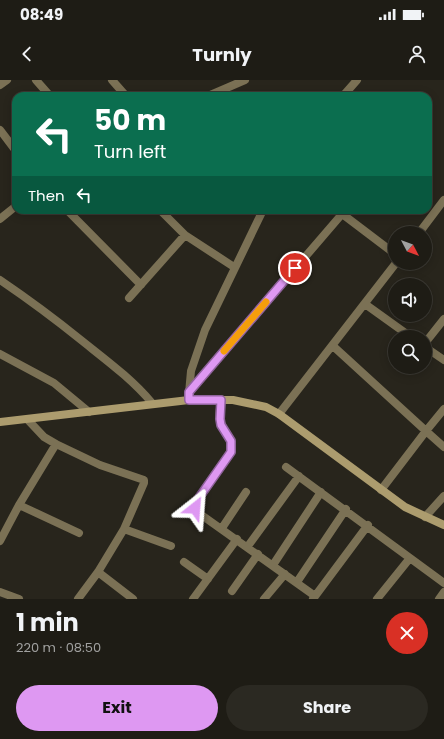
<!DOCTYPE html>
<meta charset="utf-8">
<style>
body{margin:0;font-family:Poppins,sans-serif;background:#2b2922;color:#f1f3f6;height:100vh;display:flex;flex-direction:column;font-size:15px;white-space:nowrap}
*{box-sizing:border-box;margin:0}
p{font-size:13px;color:#a1a1a0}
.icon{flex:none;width:22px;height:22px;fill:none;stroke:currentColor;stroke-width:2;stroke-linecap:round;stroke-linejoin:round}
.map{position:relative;height:519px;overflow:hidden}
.details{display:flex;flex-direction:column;background:#1e1c15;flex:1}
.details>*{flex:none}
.hud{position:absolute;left:12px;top:12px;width:420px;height:122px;border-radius:12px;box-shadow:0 2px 10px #0003,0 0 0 1px #3c3a34;background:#0b6e4f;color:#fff;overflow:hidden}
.needle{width:26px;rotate:131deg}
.controls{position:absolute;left:388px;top:146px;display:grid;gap:8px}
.controls a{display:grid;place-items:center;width:44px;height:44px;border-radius:50%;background:#1e1c15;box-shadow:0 2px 10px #0003,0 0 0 1px #3c3a34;font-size:20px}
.pin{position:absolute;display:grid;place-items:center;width:34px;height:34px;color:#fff;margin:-17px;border:2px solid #fff;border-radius:50%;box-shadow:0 1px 4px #0007}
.me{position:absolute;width:44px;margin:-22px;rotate:28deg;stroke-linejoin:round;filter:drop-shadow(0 0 3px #0008)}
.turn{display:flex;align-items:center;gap:14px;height:84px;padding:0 16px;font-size:18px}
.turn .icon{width:52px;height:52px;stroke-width:2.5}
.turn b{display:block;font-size:28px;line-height:34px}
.then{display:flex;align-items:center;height:38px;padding:0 16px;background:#0003;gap:8px;font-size:15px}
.round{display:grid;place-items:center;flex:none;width:42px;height:42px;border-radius:21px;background:#2b2922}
.summary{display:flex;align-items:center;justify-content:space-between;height:68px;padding:0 16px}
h1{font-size:24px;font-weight:700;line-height:30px}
.button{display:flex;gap:8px;margin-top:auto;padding:8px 16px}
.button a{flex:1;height:46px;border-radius:24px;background:#de98f2;color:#111;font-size:16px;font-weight:700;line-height:46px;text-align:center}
.button a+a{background:#2b2922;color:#f1f3f6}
.status{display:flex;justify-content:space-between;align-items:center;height:28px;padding:0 20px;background:#1e1c15;direction:ltr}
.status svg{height:11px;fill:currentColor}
header{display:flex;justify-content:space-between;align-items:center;height:52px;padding:0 16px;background:#1e1c15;font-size:18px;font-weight:700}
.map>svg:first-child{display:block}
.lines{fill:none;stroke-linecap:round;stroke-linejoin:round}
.street{stroke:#7b7155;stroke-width:8}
.secondary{stroke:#ac9c6e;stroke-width:8}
.route-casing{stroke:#90639d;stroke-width:10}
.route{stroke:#de98f2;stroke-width:7}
.slow{stroke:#f59e0b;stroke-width:7}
</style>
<div class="status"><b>08:49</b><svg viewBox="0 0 49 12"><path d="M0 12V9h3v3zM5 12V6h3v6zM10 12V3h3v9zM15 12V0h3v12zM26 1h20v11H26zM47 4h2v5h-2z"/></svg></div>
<header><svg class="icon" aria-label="back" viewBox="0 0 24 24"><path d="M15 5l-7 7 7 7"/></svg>Turnly<svg class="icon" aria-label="person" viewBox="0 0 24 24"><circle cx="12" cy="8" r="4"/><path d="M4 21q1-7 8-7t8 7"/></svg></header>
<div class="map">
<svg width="444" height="519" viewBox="0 0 444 519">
<rect width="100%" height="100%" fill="#28251c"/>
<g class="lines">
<path class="street" d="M 36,0 L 50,16
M 112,0 L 126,16
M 0,5 L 7,0
M 208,16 L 245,0
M 343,16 L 357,0
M 0,50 L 16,71
M 67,130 L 141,205
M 160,130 L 185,155
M 337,130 L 395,174
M 0,139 L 16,126
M 419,153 L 444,120
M 0,200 C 28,219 55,239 81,260 C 106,280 132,299 152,323
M 129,218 L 185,155 L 234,187
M 365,224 L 411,257
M 425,263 L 444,239
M 333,266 L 426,351 L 381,410
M 425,267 L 444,280
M 0,274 L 54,303 L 89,332
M 189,312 L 342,134
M 189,313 L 191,291 L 205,250 L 263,130
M 221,319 C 220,328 218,338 222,345 C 226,355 234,360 231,372 L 196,422 L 195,428 L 200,434 L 315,516
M 444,329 L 426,351 L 444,367
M 279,334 L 396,183
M 28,340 L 44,357 L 56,364 L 100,385 L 144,400 L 144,403 L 124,449 L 98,492 L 78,519
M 286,387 L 444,503
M 19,425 L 79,453
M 425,437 L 444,416
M 222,448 L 246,412
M 124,449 L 171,466
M 0,461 L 19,425 L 56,364
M 248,466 L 299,396
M 184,482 L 208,499
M 273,485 L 321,412
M 98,492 L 133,519
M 297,502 L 346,429
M 232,511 L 258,474
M 0,512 L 19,519
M 193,519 L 237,459
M 264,519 L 285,494
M 313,519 L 368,445
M 377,519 L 410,478
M 439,519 L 444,512"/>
<path class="secondary" d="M 0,342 L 189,320 L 233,320 L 266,327 L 279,334 L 405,427 L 444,445"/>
</g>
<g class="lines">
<g class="route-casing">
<path id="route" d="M 195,428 L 196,422 L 231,372 L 231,361 L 221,345 L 220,339 L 221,320 L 189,320 L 189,312 L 295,188"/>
</g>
<use href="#route" class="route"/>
<path class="slow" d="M 224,271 L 266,222"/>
</g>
</svg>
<div class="controls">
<a><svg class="needle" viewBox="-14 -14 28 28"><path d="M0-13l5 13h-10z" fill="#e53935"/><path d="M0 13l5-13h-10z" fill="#a1a1a0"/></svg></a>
<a><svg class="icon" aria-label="sound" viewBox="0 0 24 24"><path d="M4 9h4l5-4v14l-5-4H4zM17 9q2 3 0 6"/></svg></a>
<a><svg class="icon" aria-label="search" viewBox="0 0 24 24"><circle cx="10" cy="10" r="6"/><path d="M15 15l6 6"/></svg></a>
</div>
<div class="pin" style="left:295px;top:188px;background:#d93025"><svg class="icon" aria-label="arrive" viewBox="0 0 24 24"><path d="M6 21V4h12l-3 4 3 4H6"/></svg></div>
<svg class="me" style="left:195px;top:428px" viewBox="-20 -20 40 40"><path d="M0-17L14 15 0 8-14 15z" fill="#de98f2" stroke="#fff" stroke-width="4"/></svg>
<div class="hud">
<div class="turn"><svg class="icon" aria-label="left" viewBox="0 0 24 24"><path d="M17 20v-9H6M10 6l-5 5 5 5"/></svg><div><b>50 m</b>Turn left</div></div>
<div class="then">Then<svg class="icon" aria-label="left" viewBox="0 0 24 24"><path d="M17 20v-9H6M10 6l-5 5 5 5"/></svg></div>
</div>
</div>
<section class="details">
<div class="summary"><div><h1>1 min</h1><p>220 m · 08:50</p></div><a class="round" style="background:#d93025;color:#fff"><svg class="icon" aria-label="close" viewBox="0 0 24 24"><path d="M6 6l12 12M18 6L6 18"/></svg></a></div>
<div class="button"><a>Exit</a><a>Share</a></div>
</section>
